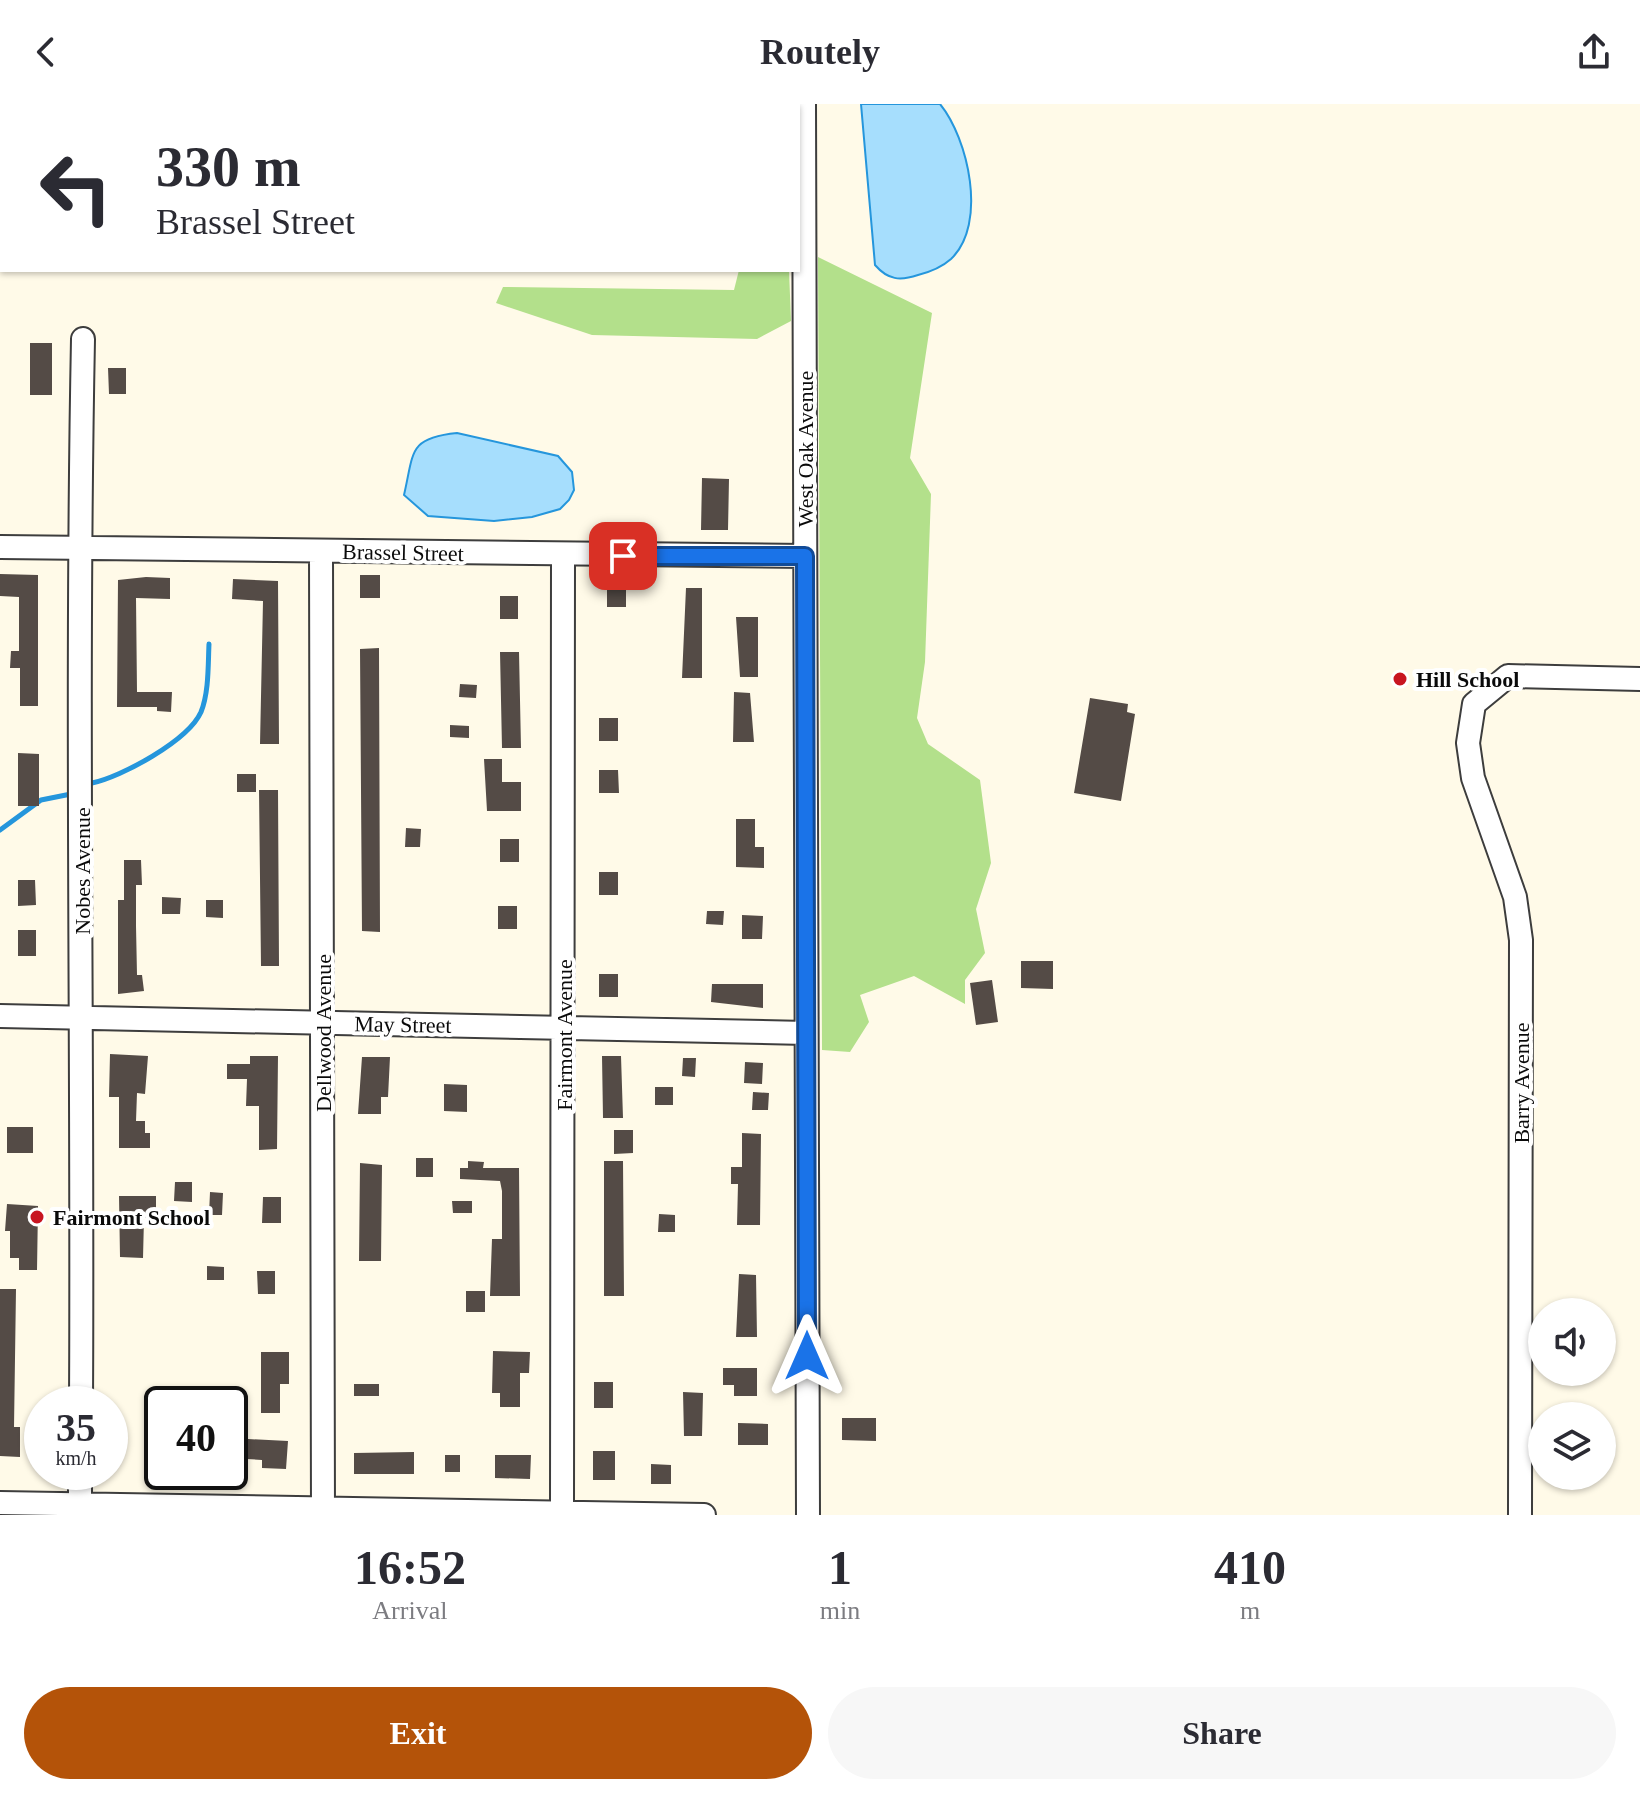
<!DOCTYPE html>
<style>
body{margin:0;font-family:Georgia,serif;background:#f7f7f7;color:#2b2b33;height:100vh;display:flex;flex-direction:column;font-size:30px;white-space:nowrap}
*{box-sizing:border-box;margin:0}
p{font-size:26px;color:#7c7c81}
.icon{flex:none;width:44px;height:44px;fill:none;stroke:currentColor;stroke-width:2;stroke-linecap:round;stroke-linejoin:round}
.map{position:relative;height:1411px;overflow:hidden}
.details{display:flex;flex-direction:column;background:#fff;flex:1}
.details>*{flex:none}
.guide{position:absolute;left:0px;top:0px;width:800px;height:168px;box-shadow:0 2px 6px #0004;background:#fff;color:#2b2b33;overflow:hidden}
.tools{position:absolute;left:1528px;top:1194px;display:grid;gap:16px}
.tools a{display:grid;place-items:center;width:88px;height:88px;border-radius:50%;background:#fff;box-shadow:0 2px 6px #0004;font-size:40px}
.speed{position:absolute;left:24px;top:1282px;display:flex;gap:16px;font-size:40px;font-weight:700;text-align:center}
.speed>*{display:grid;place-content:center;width:104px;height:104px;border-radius:50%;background:#fff;box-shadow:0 2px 6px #0004;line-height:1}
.speed small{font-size:20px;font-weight:400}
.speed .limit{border:4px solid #111;border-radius:12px;background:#fff;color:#111}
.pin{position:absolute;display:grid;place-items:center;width:68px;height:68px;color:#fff;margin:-34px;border-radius:16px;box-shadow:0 4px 12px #0006}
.me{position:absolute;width:88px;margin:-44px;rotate:0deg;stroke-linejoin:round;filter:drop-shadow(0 0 6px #0008)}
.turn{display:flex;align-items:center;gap:28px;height:168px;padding:0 24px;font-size:36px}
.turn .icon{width:104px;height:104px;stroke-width:2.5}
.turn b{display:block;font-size:56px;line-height:68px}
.eta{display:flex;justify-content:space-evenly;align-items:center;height:136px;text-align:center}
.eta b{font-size:48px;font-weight:800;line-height:56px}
.action{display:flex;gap:16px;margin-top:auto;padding:16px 24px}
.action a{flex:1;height:92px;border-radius:48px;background:#b45309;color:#fff;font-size:32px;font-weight:800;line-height:92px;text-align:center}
.action a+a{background:#f7f7f7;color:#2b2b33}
header{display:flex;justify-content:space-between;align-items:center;height:104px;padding:0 24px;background:#fff;font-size:36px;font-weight:800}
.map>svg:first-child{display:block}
.forest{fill:#b3e08b}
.water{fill:#a6defd;stroke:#2596dc;stroke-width:2}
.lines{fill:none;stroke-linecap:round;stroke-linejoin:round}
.stream{stroke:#2596dc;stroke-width:5}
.building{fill:#544b46}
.minor-casing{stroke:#3d3d3d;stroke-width:26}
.minor{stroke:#fff;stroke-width:22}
.route-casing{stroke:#114b97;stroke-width:20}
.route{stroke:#1a73e8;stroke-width:14}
.poi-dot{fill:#c81521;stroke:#fff;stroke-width:3}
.labels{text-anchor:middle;stroke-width:8;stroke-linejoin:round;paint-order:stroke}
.street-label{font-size:22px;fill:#0a0a0a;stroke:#fff}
.poi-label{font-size:22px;font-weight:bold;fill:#0a0a0a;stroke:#fff;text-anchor:start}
</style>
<header><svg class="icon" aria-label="back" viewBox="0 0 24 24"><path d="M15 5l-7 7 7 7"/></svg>Routely<svg class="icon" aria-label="share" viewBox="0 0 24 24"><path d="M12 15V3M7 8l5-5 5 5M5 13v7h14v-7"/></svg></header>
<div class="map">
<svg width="1640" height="1411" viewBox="0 0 1640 1411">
<rect width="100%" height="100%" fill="#fffae8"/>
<path class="forest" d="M 29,0 L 541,0 L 31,2 Z
M 818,153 L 932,209 L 910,354 L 931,390 L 925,558 L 917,614 L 928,640 L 980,676 L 991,759 L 976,805 L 985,849 L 965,876 L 965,900 L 914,872 L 860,891 L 869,918 L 850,948 L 822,946 Z
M 739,166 L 789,166 L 791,217 L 757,235 L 592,231 L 496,199 L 503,183 L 734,186 Z"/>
<path class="water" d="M 861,0 L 940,0 C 968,34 988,120 951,155 C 942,163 930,168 918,171 C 900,177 888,176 875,161 Z
M 457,329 L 558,352 L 572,368 L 574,386 L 569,396 L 560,405 L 532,413 L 494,417 L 428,412 L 404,391 C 414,348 408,334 457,329 Z"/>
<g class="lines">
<path class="stream" d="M 92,679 C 121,673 188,637 201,608 C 209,588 208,561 209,540
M 0,726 L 41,696 L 76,689"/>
</g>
<path class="building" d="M 30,239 L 52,239 L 52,291 L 30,291 Z
M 108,264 L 126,264 L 126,290 L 109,290 Z
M 702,374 L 729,375 L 728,426 L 701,426 Z
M 0,470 L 38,471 L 38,602 L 20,602 L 20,564 L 10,564 L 11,547 L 19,547 L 19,493 L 0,492 Z
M 360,471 L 380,471 L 380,494 L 360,494 Z
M 146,473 L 170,474 L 170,495 L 136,494 L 137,588 L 172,588 L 171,608 L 157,607 L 157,603 L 117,603 L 118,476 Z
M 233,475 L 278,477 L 279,640 L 260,640 L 263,497 L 232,495 Z
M 607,480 L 626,480 L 626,503 L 607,503 Z
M 686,484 L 702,484 L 702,574 L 682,574 Z
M 500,492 L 518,492 L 518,515 L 500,515 Z
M 736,513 L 758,513 L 758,573 L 740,573 Z
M 379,544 L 380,828 L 362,827 L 360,545 Z
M 500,548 L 519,548 L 521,644 L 502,644 Z
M 460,580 L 477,581 L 476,594 L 459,593 Z
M 734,588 L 750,589 L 754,638 L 733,638 Z
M 1090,594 L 1128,600 L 1127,608 L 1135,610 L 1121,697 L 1074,689 Z
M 599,614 L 618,614 L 618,637 L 599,637 Z
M 450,621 L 469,622 L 469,634 L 450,633 Z
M 18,649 L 39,650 L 39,702 L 18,702 Z
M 484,655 L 502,655 L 502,678 L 521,678 L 521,707 L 487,707 Z
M 599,666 L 618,666 L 619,689 L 599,689 Z
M 237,670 L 256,670 L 256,688 L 237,688 Z
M 259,686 L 278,686 L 279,862 L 261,862 Z
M 736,715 L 755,715 L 755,743 L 764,743 L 764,764 L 736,763 Z
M 406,724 L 421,725 L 420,743 L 405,743 Z
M 500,735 L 519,735 L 519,758 L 500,758 Z
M 124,756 L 141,756 L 142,781 L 136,781 L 136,822 L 137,871 L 142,871 L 144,887 L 118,890 L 118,796 L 124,796 Z
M 599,768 L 618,768 L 618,791 L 599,791 Z
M 18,776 L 35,776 L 36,801 L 18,802 Z
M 162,793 L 181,794 L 180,810 L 162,810 Z
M 206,796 L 223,796 L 223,814 L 206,813 Z
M 498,802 L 517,802 L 517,825 L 498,825 Z
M 707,807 L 724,807 L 723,821 L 706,820 Z
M 742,811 L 763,812 L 762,835 L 742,835 Z
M 18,826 L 36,826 L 36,852 L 18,852 Z
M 1021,857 L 1053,857 L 1053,885 L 1021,884 Z
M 599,870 L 618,870 L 618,893 L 599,893 Z
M 992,876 L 998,918 L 976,921 L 970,879 Z
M 712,880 L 763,880 L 763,904 L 711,898 Z
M 110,950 L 148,952 L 145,990 L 137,989 L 136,1017 L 145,1017 L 145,1029 L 150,1029 L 150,1044 L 119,1044 L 119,993 L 109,993 Z
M 250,952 L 278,952 L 277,1045 L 259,1046 L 259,1002 L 246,1002 L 247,975 L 227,975 L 227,960 L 250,960 Z
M 602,952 L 621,952 L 623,1014 L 603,1014 Z
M 362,953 L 390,953 L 388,993 L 381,993 L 381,1010 L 358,1010 Z
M 683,954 L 696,954 L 695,973 L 682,972 Z
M 745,958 L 763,959 L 762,980 L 744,979 Z
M 444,980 L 467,981 L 467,1008 L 444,1007 Z
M 655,983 L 673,983 L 673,1001 L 655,1001 Z
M 753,988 L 769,989 L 768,1006 L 752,1006 Z
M 7,1023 L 33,1023 L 33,1049 L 7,1049 Z
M 614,1026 L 633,1026 L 633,1049 L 614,1050 Z
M 742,1029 L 761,1030 L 760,1121 L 737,1121 L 738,1080 L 731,1080 L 731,1063 L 742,1063 Z
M 416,1054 L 433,1054 L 433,1073 L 416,1073 Z
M 468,1057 L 484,1058 L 483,1064 L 519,1064 L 520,1192 L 490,1192 L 492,1135 L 502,1135 L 502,1087 L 500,1077 L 460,1075 L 460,1064 L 468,1064 Z
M 604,1057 L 623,1057 L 624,1192 L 604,1192 Z
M 360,1059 L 382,1061 L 381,1157 L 359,1157 Z
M 175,1078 L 192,1078 L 192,1098 L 174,1097 Z
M 210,1088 L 223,1089 L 222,1111 L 209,1111 Z
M 119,1092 L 156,1092 L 156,1114 L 144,1114 L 143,1154 L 120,1153 Z
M 263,1093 L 281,1093 L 281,1119 L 262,1119 Z
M 452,1097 L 472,1097 L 472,1109 L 453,1109 Z
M 7,1100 L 38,1102 L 37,1166 L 19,1166 L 19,1154 L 10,1154 L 10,1127 L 5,1127 Z
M 659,1110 L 675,1111 L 675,1128 L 658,1128 Z
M 207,1162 L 224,1163 L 224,1176 L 207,1176 Z
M 257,1167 L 275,1167 L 275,1190 L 258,1190 Z
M 739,1170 L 756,1171 L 757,1233 L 736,1233 Z
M 0,1185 L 16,1185 L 14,1323 L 20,1323 L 20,1353 L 0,1352 Z
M 466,1187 L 485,1187 L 485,1208 L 466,1208 Z
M 493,1247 L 530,1248 L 529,1269 L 520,1269 L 520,1303 L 500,1303 L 500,1289 L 492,1289 Z
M 261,1248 L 289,1248 L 289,1280 L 280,1280 L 280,1309 L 261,1309 Z
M 723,1264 L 757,1264 L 757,1292 L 734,1292 L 734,1281 L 723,1281 Z
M 594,1278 L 613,1278 L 613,1304 L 594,1304 Z
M 354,1280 L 379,1280 L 379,1292 L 354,1292 Z
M 683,1288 L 703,1289 L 702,1332 L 684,1332 Z
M 842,1314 L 876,1314 L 876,1337 L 842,1336 Z
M 738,1319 L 768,1320 L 768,1341 L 738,1341 Z
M 248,1335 L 288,1337 L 286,1365 L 262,1364 L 262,1356 L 247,1355 Z
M 593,1347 L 615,1347 L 615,1376 L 593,1376 Z
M 414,1348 L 414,1370 L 354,1370 L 354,1349 Z
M 445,1351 L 460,1351 L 460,1368 L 445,1368 Z
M 495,1351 L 531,1351 L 530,1375 L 495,1374 Z
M 651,1360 L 671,1361 L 671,1380 L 651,1380 Z"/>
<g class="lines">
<g class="minor-casing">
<path id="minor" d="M 804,0 L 808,1411
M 0,443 L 805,452
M 321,447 L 323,1411
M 0,912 L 806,929
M 81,1300 C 83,945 76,590 83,235
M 0,1399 L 704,1411
M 80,1411 L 80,1368
M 562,1411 L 563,452
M 1520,1411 L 1521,836 L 1515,793 L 1473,674 L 1468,639 L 1474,600 L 1508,572 L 1640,575"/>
</g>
<use href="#minor" class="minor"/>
</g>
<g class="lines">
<g class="route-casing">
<path id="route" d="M 623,452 L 805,452 L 807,1252"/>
</g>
<use href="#route" class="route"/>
</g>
<g class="poi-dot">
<circle cx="1400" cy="575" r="8"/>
<circle cx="37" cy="1113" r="8"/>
</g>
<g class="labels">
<g class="street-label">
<text transform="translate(805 345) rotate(-90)" y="8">West Oak Avenue</text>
<text transform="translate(403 448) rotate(1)" y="8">Brassel Street</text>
<text transform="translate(82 767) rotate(-90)" y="8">Nobes Avenue</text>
<text transform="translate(403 920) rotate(1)" y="8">May Street</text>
<text transform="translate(323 929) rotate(-90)" y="8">Dellwood Avenue</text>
<text transform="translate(564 931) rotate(-90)" y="8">Fairmont Avenue</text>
<text transform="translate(1521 979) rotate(-90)" y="8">Barry Avenue</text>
</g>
<g class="poi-label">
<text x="1416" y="583">Hill School</text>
<text x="53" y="1121">Fairmont School</text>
</g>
</g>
</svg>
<div class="tools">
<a><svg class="icon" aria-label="sound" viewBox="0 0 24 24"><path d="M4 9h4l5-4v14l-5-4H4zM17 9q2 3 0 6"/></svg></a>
<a><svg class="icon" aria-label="layers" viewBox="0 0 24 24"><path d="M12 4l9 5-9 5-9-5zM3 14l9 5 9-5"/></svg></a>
</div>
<div class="speed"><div>35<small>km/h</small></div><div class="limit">40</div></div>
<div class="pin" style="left:623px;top:452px;background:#d93025"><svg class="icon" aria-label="arrive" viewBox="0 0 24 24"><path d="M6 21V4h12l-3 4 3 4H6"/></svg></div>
<svg class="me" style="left:807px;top:1252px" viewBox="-20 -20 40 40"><path d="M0-17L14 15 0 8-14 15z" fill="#1a73e8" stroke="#fff" stroke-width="4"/></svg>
<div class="guide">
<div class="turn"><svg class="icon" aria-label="left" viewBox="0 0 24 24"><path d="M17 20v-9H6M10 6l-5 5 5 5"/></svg><div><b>330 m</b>Brassel Street</div></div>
</div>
</div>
<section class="details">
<div class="eta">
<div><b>16:52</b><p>Arrival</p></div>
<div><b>1</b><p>min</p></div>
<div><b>410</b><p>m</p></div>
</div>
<div class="action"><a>Exit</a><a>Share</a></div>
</section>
